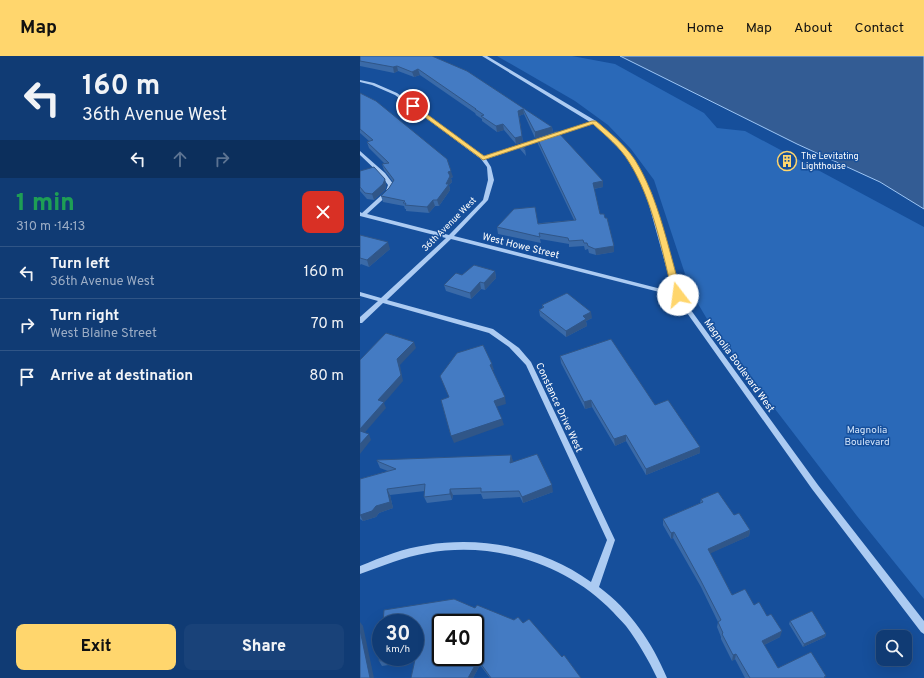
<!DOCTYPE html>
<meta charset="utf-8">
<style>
body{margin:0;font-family:Overpass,sans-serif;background:#194279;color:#f1f3f6;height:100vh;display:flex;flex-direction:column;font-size:15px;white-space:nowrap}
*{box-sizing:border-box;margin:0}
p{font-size:13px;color:#9cadc5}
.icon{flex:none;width:22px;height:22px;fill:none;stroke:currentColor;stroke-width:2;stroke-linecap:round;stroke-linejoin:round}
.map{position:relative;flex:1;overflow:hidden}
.details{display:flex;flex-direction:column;background:#103b74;width:360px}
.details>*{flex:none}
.hud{background:#103b74;color:#f1f3f6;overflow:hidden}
.tools{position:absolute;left:516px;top:574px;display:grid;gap:8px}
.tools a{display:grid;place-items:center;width:36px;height:36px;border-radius:8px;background:#103b74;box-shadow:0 4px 16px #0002,0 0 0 1px #305586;font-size:20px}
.speed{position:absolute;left:12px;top:558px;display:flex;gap:8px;font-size:20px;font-weight:700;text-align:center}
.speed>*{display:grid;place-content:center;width:52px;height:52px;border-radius:50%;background:#103b74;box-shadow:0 4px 16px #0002,0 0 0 1px #305586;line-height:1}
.speed small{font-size:10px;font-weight:400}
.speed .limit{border:2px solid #111;border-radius:6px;background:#fff;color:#111}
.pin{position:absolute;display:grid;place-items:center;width:34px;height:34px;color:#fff;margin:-17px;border:2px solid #fff;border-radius:50%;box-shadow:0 1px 4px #0007}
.me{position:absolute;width:44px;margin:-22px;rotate:345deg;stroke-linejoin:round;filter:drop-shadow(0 0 3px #0008)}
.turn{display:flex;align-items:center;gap:14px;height:84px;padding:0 16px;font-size:18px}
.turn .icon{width:52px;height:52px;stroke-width:2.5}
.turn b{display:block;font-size:28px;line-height:34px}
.lanes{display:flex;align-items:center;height:38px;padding:0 16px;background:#0003;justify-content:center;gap:20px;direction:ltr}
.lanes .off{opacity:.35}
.round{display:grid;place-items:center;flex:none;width:42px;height:42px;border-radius:8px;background:#194279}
.overview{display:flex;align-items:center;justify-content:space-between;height:68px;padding:0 16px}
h1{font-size:24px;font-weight:800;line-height:30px;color:#1e9e55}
.action{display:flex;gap:8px;margin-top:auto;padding:8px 16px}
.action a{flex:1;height:46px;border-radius:8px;background:#ffd66d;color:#111;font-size:16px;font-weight:800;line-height:46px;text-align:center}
.action a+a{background:#194279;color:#f1f3f6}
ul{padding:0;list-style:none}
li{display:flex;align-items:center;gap:12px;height:52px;padding:0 16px;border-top:1px solid #305586}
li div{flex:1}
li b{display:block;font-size:15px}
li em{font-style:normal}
header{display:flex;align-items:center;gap:24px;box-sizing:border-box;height:56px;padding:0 20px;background:#ffd66d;color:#111}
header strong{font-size:19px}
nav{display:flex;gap:22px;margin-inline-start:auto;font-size:14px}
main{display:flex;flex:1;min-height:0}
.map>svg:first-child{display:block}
.green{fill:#2a69b8}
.water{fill:#335c94;stroke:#9ec6f5}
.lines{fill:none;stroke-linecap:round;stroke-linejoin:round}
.minor{fill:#accbf2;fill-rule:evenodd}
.wall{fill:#3a6aa8}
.shaded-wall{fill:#305688}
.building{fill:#447bc3;stroke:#305688;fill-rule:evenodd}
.route{fill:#ffd66d;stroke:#a68b47}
.labels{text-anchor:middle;stroke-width:3;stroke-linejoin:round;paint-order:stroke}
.far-poi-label{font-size:9px;fill:#fff;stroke:#164f9b;text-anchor:start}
.far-street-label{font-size:9px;fill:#fff;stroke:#164f9b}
.street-label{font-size:10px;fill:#fff;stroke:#164f9b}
.park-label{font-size:10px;fill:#d4e6fc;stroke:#164f9b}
</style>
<header>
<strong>Map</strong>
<nav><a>Home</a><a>Map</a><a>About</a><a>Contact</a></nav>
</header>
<main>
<section class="details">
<div class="hud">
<div class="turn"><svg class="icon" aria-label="left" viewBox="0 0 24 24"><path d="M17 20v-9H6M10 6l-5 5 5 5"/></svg><div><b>160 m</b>36th Avenue West</div></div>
<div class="lanes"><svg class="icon" aria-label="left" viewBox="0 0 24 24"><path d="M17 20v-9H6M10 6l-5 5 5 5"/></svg><svg class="icon off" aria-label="ahead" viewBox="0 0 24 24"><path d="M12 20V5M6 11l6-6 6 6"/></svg><svg class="icon off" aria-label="right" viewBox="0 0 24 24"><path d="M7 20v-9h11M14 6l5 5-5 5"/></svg></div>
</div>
<div class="overview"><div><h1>1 min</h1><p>310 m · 14:13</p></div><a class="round" style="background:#d93025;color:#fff"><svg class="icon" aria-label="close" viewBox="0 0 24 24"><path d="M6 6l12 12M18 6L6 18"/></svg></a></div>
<ul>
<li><svg class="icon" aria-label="left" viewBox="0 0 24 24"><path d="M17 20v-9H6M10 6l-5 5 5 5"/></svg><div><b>Turn left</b><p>36th Avenue West</p></div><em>160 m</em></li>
<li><svg class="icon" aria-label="right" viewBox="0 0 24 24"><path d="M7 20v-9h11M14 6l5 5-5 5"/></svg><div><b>Turn right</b><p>West Blaine Street</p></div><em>70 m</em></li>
<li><svg class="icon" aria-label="arrive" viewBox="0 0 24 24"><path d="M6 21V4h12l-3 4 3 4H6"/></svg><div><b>Arrive at destination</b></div><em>80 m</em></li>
</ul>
<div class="action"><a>Exit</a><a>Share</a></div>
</section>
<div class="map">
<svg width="564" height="622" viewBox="0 0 564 622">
<rect width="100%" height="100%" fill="#164f9b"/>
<path class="green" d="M 137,0 L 212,0 L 255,8 L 344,57 L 357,72 L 385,75 L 564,171 L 564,543 L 497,460 L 350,268 L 331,236 L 294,124 L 271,93 L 248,69 L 215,45 Z"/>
<path class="water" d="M 260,0 L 564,0 L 564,153 L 520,126 L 437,88 Z"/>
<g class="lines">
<path class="minor" d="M 122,0 L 127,0 L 236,65 L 257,83 L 274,103 L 292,138 L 320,239 L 458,429 L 564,565 L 564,578 L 561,576 L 452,433 L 315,240 L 91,183 L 27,244 L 133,273 L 159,292 L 171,306 L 255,484 L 239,531 C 270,554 292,586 307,622 L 297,622 C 288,603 278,586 266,570 C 262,565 257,561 253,556 C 206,507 134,485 67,497 C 44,501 22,510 0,518 L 0,510 C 22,501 44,492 67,489 C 123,480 185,492 231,526 L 247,484 L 166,309 L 149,291 L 129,277 L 23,247 L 2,267 L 0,267 L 0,261 L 18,245 L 0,240 L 0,236 L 21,242 L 86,182 L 0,160 L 0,156 L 2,157 L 26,135 L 28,129 L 21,119 L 0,99 L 0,95 L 25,117 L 34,129 L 30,137 L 7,158 L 89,179 L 123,144 L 128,124 L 127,111 L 121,103 L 35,39 L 12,29 L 0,26 L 0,24 L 14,27 L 37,37 L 124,100 L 230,66 ZM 233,68 L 253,85 L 270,104 L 286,138 L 313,236 L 94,180 L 128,144 L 134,124 L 131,111 L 126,103 Z"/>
</g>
<path class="wall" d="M 0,0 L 72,0 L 192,71 L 193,76 L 175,82 L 164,58 L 159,60 L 163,86 L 156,88 L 144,74 L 137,76 L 122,65 L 122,63 L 116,59 L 115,57 L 60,19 L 54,21 L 38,15 L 34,17 L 0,10 Z
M 0,37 L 93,121 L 91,122 L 92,126 L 89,129 L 90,134 L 79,150 L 75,150 L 69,157 L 46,155 L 46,153 L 45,153 L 44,150 L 23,146 L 21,140 L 29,132 L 33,126 L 24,114 L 22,108 L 25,108 L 9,92 L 7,86 L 9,85 L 0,77 Z
M 177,82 L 243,125 L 243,131 L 234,133 L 240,158 L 245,162 L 254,190 L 254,196 L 236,199 L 229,197 L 228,193 L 225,194 L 224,190 L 209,191 L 209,188 L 180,183 L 181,187 L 138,178 L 137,171 L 214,164 L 178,88 Z
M 164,86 L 166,100 L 160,93 L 160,88 Z
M 0,115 L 25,123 L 26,129 L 25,134 L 14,144 L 7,143 L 0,135 Z
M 0,179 L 30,193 L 9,211 L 1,208 L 0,209 Z
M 135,215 L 136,222 L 125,234 L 121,233 L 111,243 L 86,235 L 84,229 L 102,219 Z
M 182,249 L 232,262 L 226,265 L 227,270 L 206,281 L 180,260 L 179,254 L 183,252 Z
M 200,300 L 295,349 L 340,391 L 340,397 L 286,419 L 266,385 L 255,390 L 232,351 L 225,353 L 201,307 Z
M 151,399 L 153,407 L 193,436 L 163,447 L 160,441 L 123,443 L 121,438 L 93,439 L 92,444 L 67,447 L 64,441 L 65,435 L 30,439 L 33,452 L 19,457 L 16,461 L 3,465 L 0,463 L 0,423 L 28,415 L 20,412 L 17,405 Z
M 341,443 L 374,459 L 390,474 L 389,480 L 350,497 L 372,539 L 394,549 L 420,581 L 404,589 L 418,612 L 466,622 L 385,622 L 375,603 L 372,605 L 361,583 L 361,581 L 357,571 L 358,566 L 341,531 L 313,482 L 311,483 L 303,469 L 303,463 L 340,447 Z
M 115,552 L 163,567 L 202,601 L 221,622 L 130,622 L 120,609 L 113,622 L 51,622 L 55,605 L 22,610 L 19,605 L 21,601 L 55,601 L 55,567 Z
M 430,565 L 466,578 L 465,581 L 443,591 L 429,568 Z"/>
<path class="shaded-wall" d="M 37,10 L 38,15 L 34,17 L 33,11 Z
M 58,13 L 60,19 L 54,21 L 52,16 Z
M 163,53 L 164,58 L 159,60 L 158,55 Z
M 143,68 L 144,74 L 137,76 L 136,70 Z
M 192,71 L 193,76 L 175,82 L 175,76 Z
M 162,80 L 163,86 L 156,88 L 155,82 Z
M 91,115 L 93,121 L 91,122 L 92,126 L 89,129 L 90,134 L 79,150 L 77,144 L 86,128 L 88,116 Z
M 25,123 L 26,129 L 25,134 L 14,144 L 12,138 Z
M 243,125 L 243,131 L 233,133 L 233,127 Z
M 73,144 L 75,150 L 69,157 L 67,151 Z
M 28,186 L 30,193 L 9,211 L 7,204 Z
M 254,190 L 254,196 L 236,199 L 235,193 Z
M 135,215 L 136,222 L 125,234 L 124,227 Z
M 120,226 L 121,233 L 111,243 L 110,237 Z
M 231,256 L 232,262 L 226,265 L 227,270 L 206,281 L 206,275 L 223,260 Z
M 54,286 L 56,292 L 40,309 L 43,325 L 24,347 L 26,352 L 1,381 L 0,378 L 0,373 L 18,344 L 37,303 Z
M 132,308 L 134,314 L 131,315 L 130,309 Z
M 145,341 L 146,348 L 136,351 L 134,345 Z
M 231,344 L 232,351 L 225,353 L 224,346 Z
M 142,363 L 144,369 L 94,387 L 91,380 Z
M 9,378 L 11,384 L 0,398 L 0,388 Z
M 266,379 L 266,385 L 255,390 L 254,383 Z
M 340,391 L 340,397 L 286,419 L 286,413 Z
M 151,399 L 153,405 L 152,414 L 150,407 Z
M 192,429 L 193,436 L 163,447 L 162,441 Z
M 27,433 L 30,439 L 33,452 L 19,457 L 16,461 L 3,465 L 0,459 Z
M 90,433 L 93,439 L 92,444 L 90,438 Z
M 390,474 L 389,480 L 347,499 L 348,493 Z
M 314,476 L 313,482 L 311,483 L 311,477 Z
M 0,566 L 3,570 L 14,622 L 10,622 L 0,574 Z
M 422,575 L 420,581 L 400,591 L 402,585 Z
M 466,578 L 465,581 L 443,591 L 444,588 Z
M 376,598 L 375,603 L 372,605 L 373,599 Z
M 118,604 L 120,609 L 113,622 L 108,622 Z"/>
<path class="building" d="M 0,0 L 72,0 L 107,15 L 192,71 L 175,76 L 163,53 L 158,55 L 162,80 L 155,82 L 143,68 L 136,70 L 121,60 L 124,59 L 115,53 L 116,53 L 58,13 L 52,16 L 37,10 L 33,11 L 0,5 Z
M 0,37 L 16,45 L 87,103 L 91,115 L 88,116 L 90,120 L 86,128 L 89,128 L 77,144 L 73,144 L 67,151 L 45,149 L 46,147 L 43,147 L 45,145 L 21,140 L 29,132 L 34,124 L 22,108 L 29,107 L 7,86 L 13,84 L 0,73 Z
M 197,75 L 243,125 L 233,127 L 240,158 L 244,158 L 245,162 L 247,162 L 254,190 L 235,193 L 228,190 L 227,187 L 224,187 L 223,184 L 209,185 L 208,182 L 179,177 L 180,181 L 137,171 L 154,153 L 175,151 L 178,168 L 216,164 L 177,82 Z
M 164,86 L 165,94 L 160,88 Z
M 14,111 L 25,123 L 23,128 L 12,138 L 5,137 L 0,131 L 0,115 Z
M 0,179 L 28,186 L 7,204 L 0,202 Z
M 114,209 L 135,215 L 124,227 L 120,226 L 110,237 L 84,229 L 96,217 L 102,219 Z
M 207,237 L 231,256 L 223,260 L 226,263 L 206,275 L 179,254 L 184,251 L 182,249 Z
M 26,277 L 54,286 L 37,303 L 41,319 L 18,344 L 24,346 L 0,373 L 0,304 Z
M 251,283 L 295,349 L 308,344 L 340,391 L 286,413 L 266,379 L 254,383 L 231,344 L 224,346 L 200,300 Z
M 123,289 L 132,308 L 130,309 L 145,341 L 134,345 L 142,363 L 91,380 L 81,344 L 89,341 L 80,320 L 97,297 Z
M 0,375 L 9,378 L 0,388 Z
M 177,398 L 192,429 L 162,441 L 159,435 L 121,436 L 121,432 L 90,433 L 90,438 L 64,441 L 65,428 L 27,433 L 30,446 L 16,450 L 12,455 L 0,459 L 0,423 L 36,413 L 17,405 L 17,404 L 151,399 L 150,407 Z
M 358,436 L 374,459 L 379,457 L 390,474 L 348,493 L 372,539 L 385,533 L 394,549 L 399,546 L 407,560 L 411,558 L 422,575 L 402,585 L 418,612 L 451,596 L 466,620 L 464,621 L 465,622 L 390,622 L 376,598 L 373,599 L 362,578 L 363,577 L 358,566 L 361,564 L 341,525 L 314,476 L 311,477 L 303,463 L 343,446 L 341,443 Z
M 94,543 L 115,552 L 117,549 L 154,564 L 158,561 L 163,567 L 169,563 L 202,601 L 204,599 L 221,622 L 131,622 L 118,604 L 108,622 L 51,622 L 56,599 L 55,599 L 55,567 L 23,567 L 24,554 ZM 81,567 L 115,567 L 115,601 L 81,601 Z
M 452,555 L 466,578 L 444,588 L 430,565 Z
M 0,574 L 10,622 L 0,622 Z
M 21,583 L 21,601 L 45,601 L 19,605 Z"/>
<path class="route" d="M 53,48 L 124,100 L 232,65 L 236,65 C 250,77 265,89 275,104 C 299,142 309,196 322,239 L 320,241 L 315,241 L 313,239 C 302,195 293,144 269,106 C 260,91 246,80 233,68 L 123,104 L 51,51 L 51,49 Z"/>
<defs>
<g id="building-ring" transform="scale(1)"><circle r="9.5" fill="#164f9b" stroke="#ffd66d" stroke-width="1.5"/><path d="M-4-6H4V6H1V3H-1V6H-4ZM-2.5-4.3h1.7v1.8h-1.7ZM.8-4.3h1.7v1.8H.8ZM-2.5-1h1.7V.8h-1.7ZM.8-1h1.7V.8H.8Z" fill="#ffd66d"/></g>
</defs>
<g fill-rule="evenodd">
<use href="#building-ring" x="427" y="105"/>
</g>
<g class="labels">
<g class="far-poi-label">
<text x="441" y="103">The Levitating<tspan x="441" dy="10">Lighthouse</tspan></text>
</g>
<g class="far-street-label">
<text transform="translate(89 168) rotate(-45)" y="3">36th Avenue West</text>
</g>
<g class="street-label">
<text transform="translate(161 189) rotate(14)" y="4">West Howe Street</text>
<text transform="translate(380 309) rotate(54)" y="4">Magnolia Boulevard West</text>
<text transform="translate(200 351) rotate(65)" y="4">Constance Drive West</text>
</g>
<g class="park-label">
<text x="507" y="377">Magnolia<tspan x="507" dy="12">Boulevard</tspan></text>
</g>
</g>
</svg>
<div class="tools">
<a><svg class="icon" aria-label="search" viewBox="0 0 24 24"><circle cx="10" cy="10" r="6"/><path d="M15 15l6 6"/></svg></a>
</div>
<div class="speed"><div>30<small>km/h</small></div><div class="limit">40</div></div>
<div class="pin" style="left:53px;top:50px;background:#d93025"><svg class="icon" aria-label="arrive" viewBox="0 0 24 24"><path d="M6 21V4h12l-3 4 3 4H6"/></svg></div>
<svg class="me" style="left:318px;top:239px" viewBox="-20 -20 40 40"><circle r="19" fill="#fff"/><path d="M0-13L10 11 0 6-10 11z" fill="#ffd66d"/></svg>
</div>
</main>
